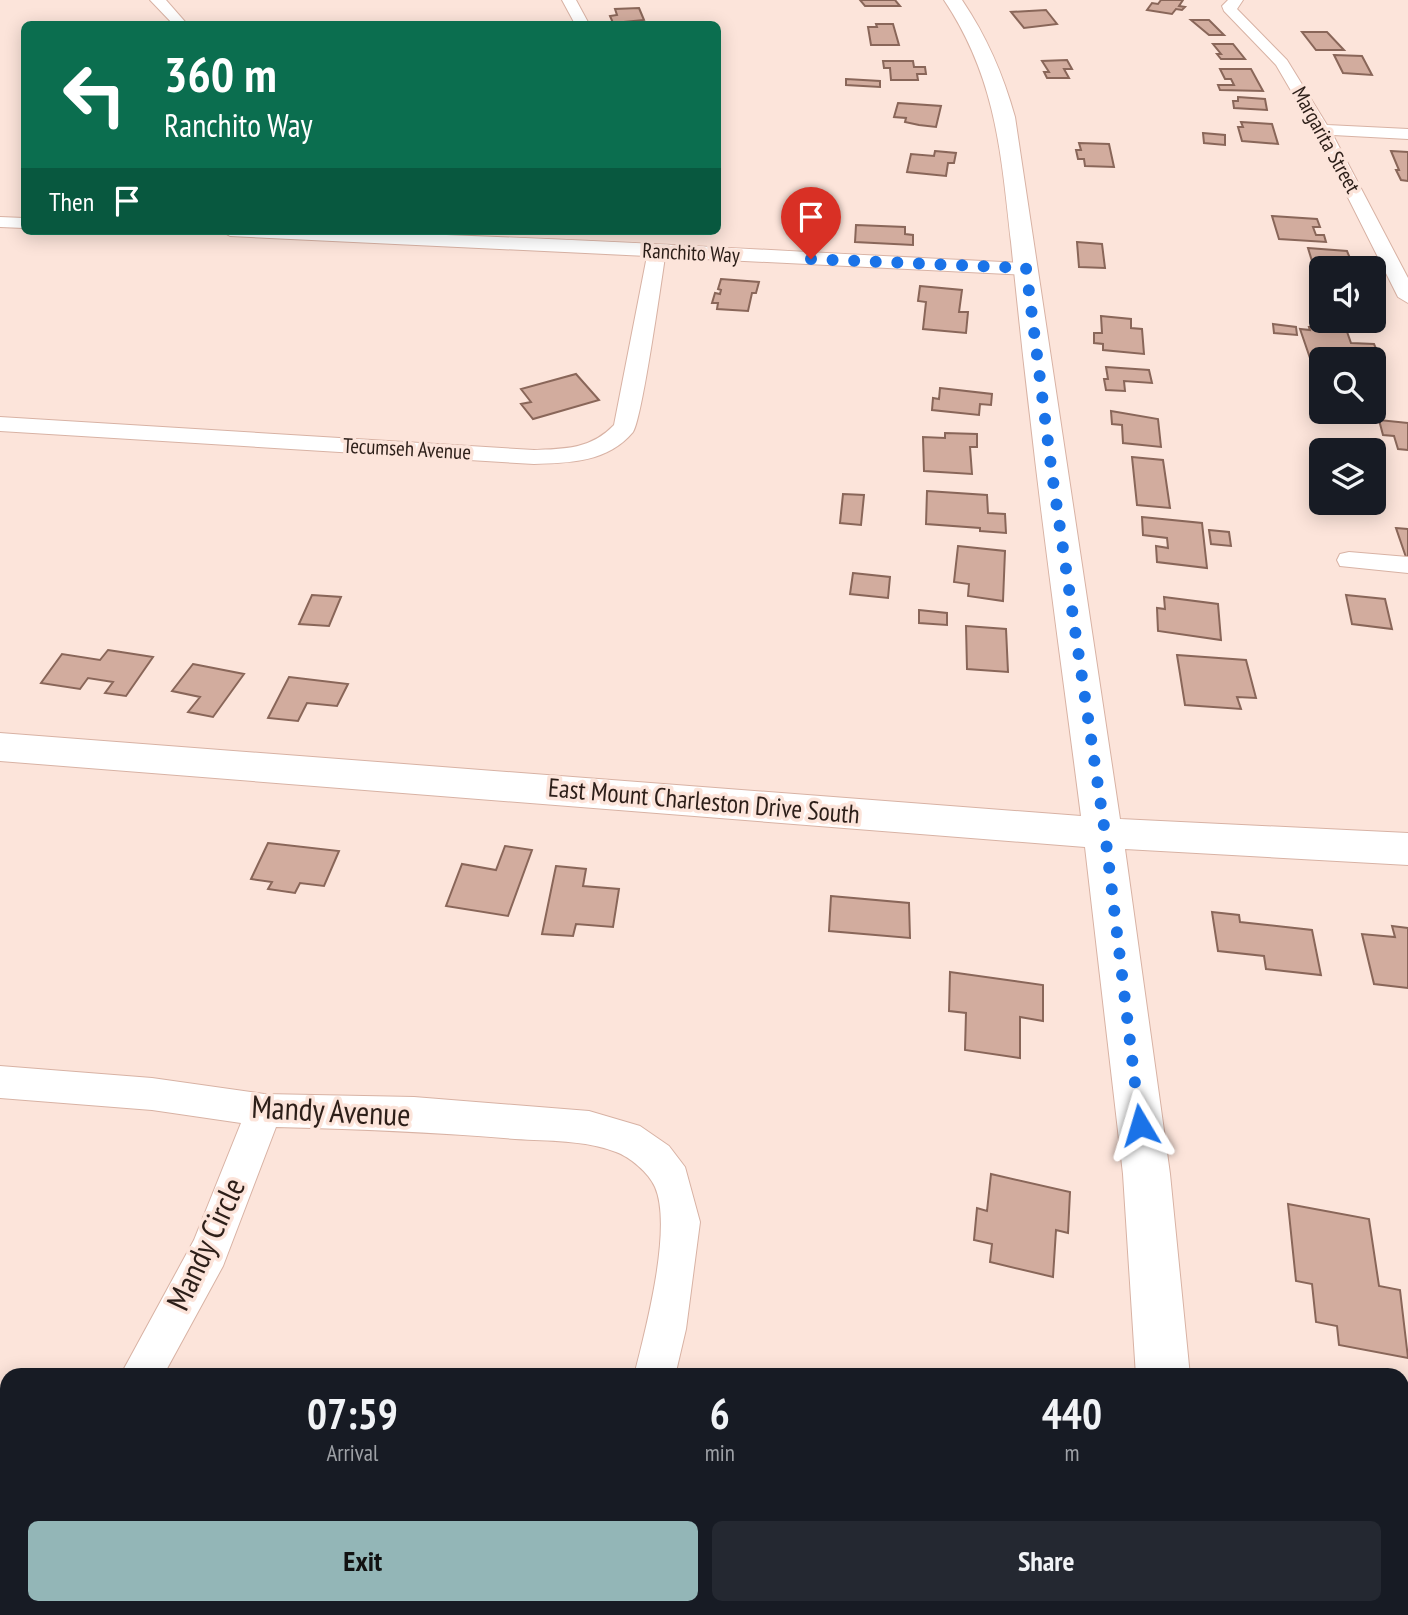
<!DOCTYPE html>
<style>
body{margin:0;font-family:"PT Sans Narrow",sans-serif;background:#242831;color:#f1f3f6;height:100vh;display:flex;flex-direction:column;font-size:26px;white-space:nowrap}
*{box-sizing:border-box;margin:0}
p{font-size:23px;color:#9ea1a6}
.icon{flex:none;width:38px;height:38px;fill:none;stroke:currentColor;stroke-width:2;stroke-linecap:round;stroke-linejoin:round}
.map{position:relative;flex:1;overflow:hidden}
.sheet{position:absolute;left:0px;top:1368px;width:1409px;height:247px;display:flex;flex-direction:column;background:#171b24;border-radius:21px 21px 0 0;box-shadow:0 4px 18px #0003}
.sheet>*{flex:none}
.top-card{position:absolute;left:21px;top:21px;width:700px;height:214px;border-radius:10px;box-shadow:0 4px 18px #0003;background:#0b6e4f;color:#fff;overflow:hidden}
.controls{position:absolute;left:1309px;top:256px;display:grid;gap:14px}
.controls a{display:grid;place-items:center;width:77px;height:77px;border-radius:10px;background:#171b24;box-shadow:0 4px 18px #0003;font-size:35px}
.pin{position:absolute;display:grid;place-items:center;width:60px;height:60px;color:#fff;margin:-72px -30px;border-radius:50% 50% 50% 0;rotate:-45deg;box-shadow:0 0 7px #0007}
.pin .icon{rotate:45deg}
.me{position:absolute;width:77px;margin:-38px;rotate:353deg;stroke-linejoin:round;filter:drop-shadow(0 0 5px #0008)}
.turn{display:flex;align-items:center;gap:24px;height:147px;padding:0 28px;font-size:32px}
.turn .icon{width:91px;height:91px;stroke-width:2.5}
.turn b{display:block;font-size:49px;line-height:60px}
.then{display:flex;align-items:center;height:66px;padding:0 28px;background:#0003;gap:14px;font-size:26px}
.eta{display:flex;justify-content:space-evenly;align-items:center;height:119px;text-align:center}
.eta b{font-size:42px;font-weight:800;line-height:49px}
.action{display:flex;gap:14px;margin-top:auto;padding:14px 28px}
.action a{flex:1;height:80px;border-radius:10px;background:#93b6b7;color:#111;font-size:28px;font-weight:800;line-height:80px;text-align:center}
.action a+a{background:#242831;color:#f1f3f6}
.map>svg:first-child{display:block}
.building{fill:#d2ac9e;stroke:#896659;stroke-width:2}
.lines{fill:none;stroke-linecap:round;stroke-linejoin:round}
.minor-casing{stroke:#d8b2a4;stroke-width:2}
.tertiary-casing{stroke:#d8b2a4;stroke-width:2}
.minor{fill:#fff;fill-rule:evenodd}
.tertiary{fill:#fff;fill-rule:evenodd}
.route{stroke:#1a73e8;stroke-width:12;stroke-dasharray:0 21.6}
.labels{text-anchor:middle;stroke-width:7;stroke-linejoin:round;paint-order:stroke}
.far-street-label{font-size:21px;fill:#2c1e18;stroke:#fce4da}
.street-label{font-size:26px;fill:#2c1e18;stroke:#fce4da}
.near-street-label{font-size:32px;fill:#2c1e18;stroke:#fce4da}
</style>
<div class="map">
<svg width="1408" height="1615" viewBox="0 0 1408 1615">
<rect width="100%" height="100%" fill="#fce4da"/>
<path class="building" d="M 860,0 L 895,0 L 900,6 L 865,6 Z
M 1161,0 L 1183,0 L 1179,6 L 1185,7 L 1182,10 L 1176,9 L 1172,14 L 1147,10 L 1152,3 L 1158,4 Z
M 639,8 L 644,20 L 613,23 L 610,16 L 617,15 L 615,9 Z
M 1046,10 L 1057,24 L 1024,28 L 1011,12 Z
M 1191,20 L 1209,20 L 1224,35 L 1209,35 Z
M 876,24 L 893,24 L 899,45 L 871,45 L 868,27 L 877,27 Z
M 1302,32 L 1327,32 L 1344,50 L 1316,50 Z
M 1213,44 L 1233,44 L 1245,59 L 1221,59 L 1217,54 L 1221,54 Z
M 1334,55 L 1362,56 L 1372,75 L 1343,73 Z
M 1067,60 L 1072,69 L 1064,69 L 1069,78 L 1047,78 L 1044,72 L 1049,72 L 1042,61 Z
M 883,61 L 913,61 L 914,67 L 925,67 L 926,74 L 917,74 L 918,80 L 891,80 L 890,68 L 884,68 Z
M 1220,69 L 1251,69 L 1263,91 L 1220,90 L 1218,85 L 1234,85 L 1231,79 L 1225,79 Z
M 846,79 L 880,81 L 880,87 L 846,85 Z
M 1238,97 L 1265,99 L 1267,110 L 1234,108 L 1233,101 L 1238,101 Z
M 898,103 L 941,106 L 936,127 L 919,125 L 905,122 L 906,118 L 894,117 Z
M 1241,122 L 1272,124 L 1278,144 L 1242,141 L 1238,127 L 1243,127 Z
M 1203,133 L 1225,135 L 1225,145 L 1204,143 Z
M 1079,143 L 1109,144 L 1114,167 L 1085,166 L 1084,159 L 1078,159 L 1076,150 L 1081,150 Z
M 935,151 L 956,153 L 954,163 L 948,163 L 946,176 L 907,172 L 911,154 L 934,156 Z
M 1391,151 L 1408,152 L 1408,181 L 1401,180 L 1396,170 L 1399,170 Z
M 1272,216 L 1317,219 L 1320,227 L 1313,227 L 1316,235 L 1324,235 L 1326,242 L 1279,239 Z
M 856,225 L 905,227 L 905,234 L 913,235 L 913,245 L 855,242 Z
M 1077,242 L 1102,244 L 1105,268 L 1079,267 Z
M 1308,248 L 1347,251 L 1354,268 L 1321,268 L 1321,276 L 1313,276 L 1311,270 L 1315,271 Z
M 721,279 L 759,282 L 756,293 L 752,293 L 748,311 L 717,309 L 718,303 L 712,303 L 715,293 L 720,294 L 721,290 L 718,289 Z
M 920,286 L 962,290 L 959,312 L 968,312 L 966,333 L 923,329 L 926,302 L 918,301 Z
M 1101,316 L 1131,319 L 1131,328 L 1142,329 L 1144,354 L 1103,350 L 1103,344 L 1094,343 L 1094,333 L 1102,333 Z
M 1273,324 L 1296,327 L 1297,335 L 1274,333 Z
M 1309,327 L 1346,329 L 1351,343 L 1374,344 L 1382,362 L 1374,362 L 1374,359 L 1310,358 L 1300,329 L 1310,330 Z
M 1106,367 L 1149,370 L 1152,383 L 1124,381 L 1125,391 L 1106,390 L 1104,379 L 1108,379 Z
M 576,374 L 599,400 L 533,419 L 521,404 L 531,402 L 521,389 Z
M 940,388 L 992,394 L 991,405 L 980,404 L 979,415 L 932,410 L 933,398 L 939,399 Z
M 1111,411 L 1158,419 L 1161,447 L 1123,443 L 1122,425 L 1112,424 Z
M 1379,420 L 1408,423 L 1408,450 L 1398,449 L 1394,436 L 1383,435 Z
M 945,433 L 977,434 L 977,447 L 970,447 L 972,474 L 924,471 L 923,437 L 945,438 Z
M 1132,457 L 1163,460 L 1170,508 L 1137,505 Z
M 927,491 L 987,495 L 988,513 L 1005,514 L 1006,533 L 980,531 L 980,528 L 926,524 Z
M 843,494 L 864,495 L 861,525 L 840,523 Z
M 1142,517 L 1202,523 L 1207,568 L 1157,562 L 1156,546 L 1168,548 L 1167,538 L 1143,535 Z
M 1396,528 L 1408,529 L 1408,563 Z
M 1209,530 L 1229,532 L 1231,546 L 1211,544 Z
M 958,546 L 1005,551 L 1003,601 L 968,596 L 969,584 L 954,582 Z
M 853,573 L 890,577 L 888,598 L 850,594 Z
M 312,595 L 341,597 L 329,626 L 299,624 Z
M 1346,595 L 1385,599 L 1392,629 L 1352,624 Z
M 1164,597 L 1218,604 L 1221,640 L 1158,631 L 1157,608 L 1165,609 Z
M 919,610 L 947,613 L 947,625 L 919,623 Z
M 966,626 L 1006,629 L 1008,672 L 967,669 Z
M 108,650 L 153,657 L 126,696 L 105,693 L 113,682 L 88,678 L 80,689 L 41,683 L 62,654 L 100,660 Z
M 1177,655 L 1246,660 L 1256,698 L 1237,697 L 1241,709 L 1185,705 Z
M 193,664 L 244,674 L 213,717 L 188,712 L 200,697 L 172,691 Z
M 289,677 L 348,684 L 337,706 L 307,703 L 298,721 L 268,718 Z
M 268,843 L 339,851 L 324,886 L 300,883 L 295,893 L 268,889 L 272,882 L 251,879 Z
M 505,846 L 532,850 L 508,916 L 446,906 L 462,864 L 496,870 Z
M 556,866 L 586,869 L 583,886 L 619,889 L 613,927 L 576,924 L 573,936 L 542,934 Z
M 831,896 L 909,903 L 910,938 L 829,931 Z
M 1212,912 L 1239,915 L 1240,922 L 1312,930 L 1321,975 L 1266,969 L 1264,956 L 1218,951 Z
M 1392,926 L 1408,928 L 1408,988 L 1374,984 L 1362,934 L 1395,937 Z
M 950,972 L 1043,985 L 1043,1021 L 1020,1017 L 1020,1058 L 965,1050 L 966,1013 L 949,1011 Z
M 991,1174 L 1070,1192 L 1068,1233 L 1056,1230 L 1053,1277 L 990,1262 L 992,1244 L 974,1240 L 977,1208 L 987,1211 Z
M 1288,1204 L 1369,1219 L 1379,1286 L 1400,1290 L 1408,1358 L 1339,1345 L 1337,1326 L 1316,1322 L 1312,1284 L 1296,1281 Z
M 938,1608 L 1068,1608 L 1067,1615 L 937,1615 Z"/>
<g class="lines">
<g class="minor-casing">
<path id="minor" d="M 150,0 L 166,0 L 187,24 L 173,24 Z
M 562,0 L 576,0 L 589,24 L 575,24 Z
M 1228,0 L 1243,0 L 1237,9 L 1287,60 L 1327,125 L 1408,129 L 1408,139 L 1333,135 L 1408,278 L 1408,303 L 1398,297 L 1314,130 L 1276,65 L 1224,11 L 1222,6 Z
M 0,217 L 24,218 L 24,228 L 0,227 Z
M 221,231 C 489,231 758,251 1026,263 L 1036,269 L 1026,275 L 665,257 C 661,283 642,420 633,432 C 608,462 570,463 534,464 L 0,431 L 0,417 L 534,450 C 565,449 591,449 614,425 L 647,256 L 230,236 Z
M 1349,552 L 1408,557 L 1408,573 L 1340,566 L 1337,560 L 1340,554 Z
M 0,1066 L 152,1078 L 264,1094 L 414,1097 L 589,1111 L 640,1126 L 669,1146 L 685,1167 L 700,1222 L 686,1329 L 675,1376 L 634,1376 C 645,1332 673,1228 655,1187 C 649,1173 630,1157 616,1152 C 585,1140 548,1141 515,1139 C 435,1132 356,1129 276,1127 L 223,1266 L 163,1376 L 120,1376 L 194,1240 L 241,1123 L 152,1110 L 0,1098 Z
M 1402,1475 L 1408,1475 L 1408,1519 L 1402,1519 Z
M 565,1608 L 611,1608 L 608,1615 L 562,1615 Z"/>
</g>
<g class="tertiary-casing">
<path id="tertiary" d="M 944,0 L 962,0 C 987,37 1003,74 1015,117 L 1120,819 L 1408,833 L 1408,865 L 1125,849 L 1170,1174 L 1190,1376 L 1136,1376 L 1123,1174 L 1085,847 L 0,761 L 0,733 L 1081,816 C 1064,683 1045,550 1030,416 C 1023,358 1017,300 1011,242 C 1001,152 996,78 944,0 Z
M 1135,1608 L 1195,1608 L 1195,1615 L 1135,1615 Z"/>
</g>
<use href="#minor" class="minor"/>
<use href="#tertiary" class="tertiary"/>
</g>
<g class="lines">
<path class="route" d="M 811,259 L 1026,268 L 1052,474 L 1105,833 L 1140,1125"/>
</g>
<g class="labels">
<g class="far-street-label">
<text transform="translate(1326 140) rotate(61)" y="7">Margarita Street</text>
<text transform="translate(691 253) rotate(3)" y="7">Ranchito Way</text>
<text transform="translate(407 449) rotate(3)" y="7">Tecumseh Avenue</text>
</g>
<g class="street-label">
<text transform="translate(704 801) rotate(5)" y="9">East Mount Charleston Drive South</text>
</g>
<g class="near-street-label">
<text transform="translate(331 1111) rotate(3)" y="11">Mandy Avenue</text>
<text transform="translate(206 1244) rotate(-65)" y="11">Mandy Circle</text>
</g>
</g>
</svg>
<div class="controls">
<a><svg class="icon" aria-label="sound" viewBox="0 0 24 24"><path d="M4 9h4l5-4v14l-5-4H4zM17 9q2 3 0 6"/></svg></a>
<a><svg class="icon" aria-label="search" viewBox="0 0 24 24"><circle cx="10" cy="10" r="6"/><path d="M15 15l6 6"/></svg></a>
<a><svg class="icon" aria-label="layers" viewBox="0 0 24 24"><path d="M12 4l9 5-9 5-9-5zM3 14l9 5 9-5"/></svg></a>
</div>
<div class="pin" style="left:811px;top:259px;background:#d93025"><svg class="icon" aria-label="arrive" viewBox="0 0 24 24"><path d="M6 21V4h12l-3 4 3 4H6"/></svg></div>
<svg class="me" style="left:1140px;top:1125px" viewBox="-20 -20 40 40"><path d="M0-17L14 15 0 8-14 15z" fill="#1a73e8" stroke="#fff" stroke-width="4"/></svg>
<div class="top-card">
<div class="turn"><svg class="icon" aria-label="left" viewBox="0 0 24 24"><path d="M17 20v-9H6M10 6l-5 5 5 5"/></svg><div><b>360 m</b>Ranchito Way</div></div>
<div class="then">Then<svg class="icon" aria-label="arrive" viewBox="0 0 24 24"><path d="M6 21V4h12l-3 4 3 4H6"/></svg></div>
</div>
<section class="sheet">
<div class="eta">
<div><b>07:59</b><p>Arrival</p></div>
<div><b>6</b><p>min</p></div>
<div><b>440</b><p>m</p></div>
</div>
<div class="action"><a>Exit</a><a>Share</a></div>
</section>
</div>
